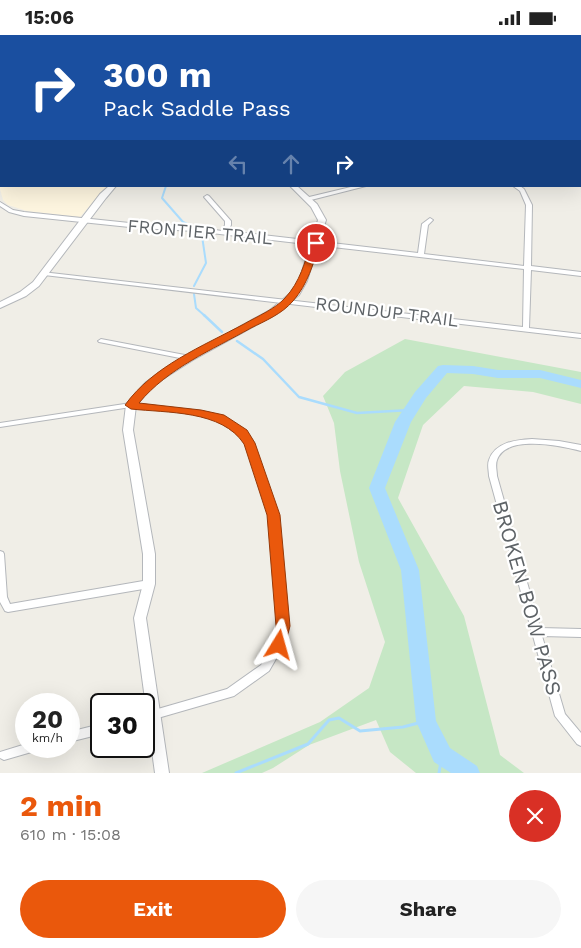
<!DOCTYPE html>
<meta charset="utf-8">
<style>
body{margin:0;font-family:"Work Sans",sans-serif;background:#f6f6f6;color:#222;height:100vh;display:flex;flex-direction:column;font-size:19px;white-space:nowrap}
*{box-sizing:border-box;margin:0}
p{font-size:16px;color:#767676}
.icon{flex:none;width:28px;height:28px;fill:none;stroke:currentColor;stroke-width:2;stroke-linecap:round;stroke-linejoin:round}
.map{position:relative;height:738px;overflow:hidden}
.side{display:flex;flex-direction:column;background:#fff;flex:1}
.side>*{flex:none}
.guide{position:absolute;left:0px;top:0px;width:581px;height:152px;box-shadow:0 5px 20px #0002;background:#1a4fa0;color:#fff;overflow:hidden}
.speed{position:absolute;left:15px;top:658px;display:flex;gap:10px;font-size:25px;font-weight:700;text-align:center}
.speed>*{display:grid;place-content:center;width:65px;height:65px;border-radius:50%;background:#fff;box-shadow:0 5px 20px #0002;line-height:1}
.speed small{font-size:12px;font-weight:400}
.speed .limit{border:2px solid #111;border-radius:8px;background:#fff;color:#111}
.pin{position:absolute;display:grid;place-items:center;width:42px;height:42px;color:#fff;margin:-21px;border:2px solid #fff;border-radius:50%;box-shadow:0 1px 5px #0007}
.me{position:absolute;width:55px;margin:-28px;rotate:8deg;stroke-linejoin:round;filter:drop-shadow(0 0 4px #0008)}
.turn{display:flex;align-items:center;gap:18px;height:105px;padding:0 20px;font-size:22px}
.turn .icon{width:65px;height:65px;stroke-width:2.5}
.turn b{display:block;font-size:35px;line-height:42px}
.lanes{display:flex;align-items:center;height:48px;padding:0 20px;background:#0003;justify-content:center;gap:25px;direction:ltr}
.lanes .off{opacity:.35}
.round{display:grid;place-items:center;flex:none;width:52px;height:52px;border-radius:26px;background:#f6f6f6}
.overview{display:flex;align-items:center;justify-content:space-between;height:85px;padding:0 20px}
h1{font-size:30px;font-weight:700;line-height:38px;color:#ea580c}
.action{display:flex;gap:10px;margin-top:auto;padding:10px 20px}
.action a{flex:1;height:58px;border-radius:30px;background:#ea580c;color:#fff;font-size:20px;font-weight:700;line-height:58px;text-align:center}
.action a+a{background:#f6f6f6;color:#222}
.status{display:flex;justify-content:space-between;align-items:center;height:35px;padding:0 25px;background:#fff;direction:ltr}
.status svg{height:14px;fill:currentColor}
.map>svg:first-child{display:block}
.commercial{fill:#fdf5df}
.green{fill:#c6e7c5}
.lines{fill:none;stroke-linecap:round;stroke-linejoin:round}
.stream-far2{stroke:#aadcfd;stroke-width:2}
.stream-far1{stroke:#aadcfd;stroke-width:2.5}
.stream{stroke:#aadcfd;stroke-width:3}
.river{fill:#aadcfd;fill-rule:evenodd}
.minor-casing{stroke:#b4b7bb;stroke-width:2}
.tertiary-casing{stroke:#b4b7bb;stroke-width:2}
.secondary-casing{stroke:#b3b7bb;stroke-width:3}
.motorway-casing{stroke:#f29e05;stroke-width:3}
.minor{fill:#fff;fill-rule:evenodd}
.tertiary{fill:#fff;fill-rule:evenodd}
.secondary{fill:#fff;fill-rule:evenodd}
.motorway{fill:#fbdc94;fill-rule:evenodd}
.route{fill:#ea580c;stroke:#983908}
.labels{text-anchor:middle;stroke-width:4.5;stroke-linejoin:round;paint-order:stroke}
.street-label{font-size:18px;fill:#5e6367;stroke:#fff}
.near-street-label{font-size:21px;fill:#5e6367;stroke:#fff}
</style>
<div class="status"><b>15:06</b><svg viewBox="0 0 49 12"><path d="M0 12V9h3v3zM5 12V6h3v6zM10 12V3h3v9zM15 12V0h3v12zM26 1h20v11H26zM47 4h2v5h-2z"/></svg></div>
<div class="map">
<svg width="581" height="738" viewBox="0 0 581 738">
<rect width="100%" height="100%" fill="#f0eee7"/>
<path class="commercial" d="M 0,0 L 140,0 L 140,1 L 1,1 L 0,61 Z
M 1,96 L 1,151 L 107,151 L 80,182 L 27,176 L 8,170 L 3,165 L 0,154 Z"/>
<path class="green" d="M 405,304 L 581,337 L 581,369 L 533,357 L 464,351 L 423,390 L 398,463 L 464,581 L 500,720 L 524,738 L 416,738 L 390,717 L 376,685 L 309,710 L 273,733 L 262,738 L 202,738 L 320,687 L 369,653 L 385,607 L 359,527 L 340,436 L 334,388 L 323,361 L 345,337 Z"/>
<g class="lines">
<path class="stream-far2" d="M 166,151 L 162,163 L 183,187 L 192,191
M 194,251 L 206,228 L 202,201 L 199,198
M 194,259 L 196,273 L 205,281"/>
<path class="stream-far1" d="M 204,280 L 222,297
M 237,306 L 263,324 L 299,362 L 357,378 L 411,375"/>
<path class="stream" d="M 236,738 L 308,709 L 329,685 L 339,683 L 360,696 L 403,692 L 426,686
M 439,738 L 442,720"/>
<path class="river" d="M 443,330 L 473,331 L 498,335 L 540,335 L 581,345 L 581,353 L 540,343 L 498,343 L 473,339 L 447,338 L 426,363 L 411,387 L 385,453 L 419,535 L 436,686 L 450,713 L 477,731 L 480,738 L 451,738 L 434,727 L 416,686 L 401,535 L 369,453 L 395,387 L 415,357 L 438,331 Z"/>
<g class="minor-casing">
<path id="minor" d="M 226,0 L 237,0 L 235,1 L 225,1 Z
M 512,0 L 518,0 L 519,1 L 514,1 Z
M 580,33 L 581,33 L 581,35 L 580,35 Z
M 581,99 L 581,103 L 580,104 L 580,100 Z
M 355,151 L 366,151 L 307,166 L 304,164 L 305,163 Z
M 513,151 L 520,151 L 524,154 L 532,170 L 531,231 L 581,237 L 581,241 L 531,235 L 529,293 L 581,299 L 581,303 L 44,240 L 42,239 L 42,237 L 523,292 L 524,234 L 194,196 L 139,193 L 24,181 L 9,177 L 0,171 L 0,167 L 13,175 L 24,177 L 139,189 L 194,192 L 222,196 L 225,190 L 225,186 L 204,162 L 207,160 L 209,161 L 231,186 L 231,190 L 228,196 L 418,218 L 422,189 L 430,183 L 433,185 L 428,190 L 424,219 L 524,231 L 526,170 L 520,156 Z
M 101,304 L 190,321 L 194,323 L 190,325 L 99,307 L 98,306 Z
M 131,368 L 201,376 L 223,381 L 245,396 L 253,406 L 278,480 L 288,591 L 284,610 L 269,636 L 234,661 L 144,687 L 144,678 L 227,654 L 261,630 L 274,609 L 278,591 L 270,480 L 246,409 L 239,400 L 217,385 L 201,380 L 131,372 L 0,392 L 0,388 Z
M 532,404 L 559,406 L 581,410 L 581,416 C 561,411 506,399 497,425 C 495,430 497,436 497,441 L 540,593 L 581,594 L 581,602 L 542,601 L 565,679 L 581,698 L 581,711 L 577,709 L 555,681 L 489,441 C 489,436 487,430 489,425 C 495,407 516,405 532,404 Z
M 0,516 L 3,517 L 4,519 L 7,562 L 10,569 L 149,545 L 152,547 L 154,549 L 152,551 L 149,553 L 8,577 L 5,576 L 0,567 Z
M 101,689 L 101,699 L 69,707 L 69,697 Z
M 26,709 L 26,711 L 40,711 L 39,714 L 35,716 L 4,725 L 0,723 L 0,717 Z"/>
</g>
<g class="tertiary-casing">
<path id="tertiary" d="M 143,0 L 149,0 L 150,1 L 144,1 Z
M 580,39 L 581,39 L 581,43 L 580,43 Z
M 109,151 L 116,151 L 106,163 L 39,251 L 26,261 L 0,273 L 0,267 L 20,257 L 33,247 L 100,159 Z
M 290,151 L 297,151 L 317,169 L 326,185 L 307,246 L 299,260 L 276,279 L 193,325 L 152,351 L 136,371 L 133,395 L 155,519 L 155,549 L 146,583 L 169,738 L 155,738 L 134,583 L 143,549 L 143,519 L 123,395 L 126,370 L 146,347 L 187,321 L 270,275 L 293,256 L 299,246 L 318,185 L 311,172 Z"/>
</g>
<g class="secondary-casing">
<path id="secondary" d="M 399,0 L 407,0 L 408,1 L 400,1 Z
M 417,0 L 424,0 L 425,1 L 418,1 Z
M 435,0 L 442,0 L 443,1 L 436,1 Z
M 0,61 L 1,61 L 1,65 L 0,65 Z
M 580,91 L 581,91 L 581,95 L 580,95 Z
M 0,92 L 1,92 L 1,96 L 0,96 Z"/>
</g>
<g class="motorway-casing">
<path id="motorway" d="M 0,64 L 1,64 L 1,70 L 0,70 Z
M 0,79 L 1,79 L 1,85 L 0,85 Z"/>
</g>
<use href="#minor" class="minor"/>
<use href="#tertiary" class="tertiary"/>
<use href="#secondary" class="secondary"/>
<use href="#motorway" class="motorway"/>
</g>
<path class="route" d="M 316,205 L 320,208 C 313,229 308,249 293,266 C 282,279 265,286 251,293 C 212,315 168,333 139,368 L 201,375 L 224,380 L 247,395 L 255,408 L 280,480 L 290,591 L 284,615 L 279,616 L 274,615 L 272,610 L 276,591 L 267,480 L 244,409 C 222,375 167,378 131,374 L 125,370 C 153,331 203,311 244,289 C 258,281 275,274 285,263 C 300,247 305,227 311,208 Z"/>
<g class="labels">
<g class="street-label">
<text transform="translate(200 197) rotate(5)" y="6">FRONTIER TRAIL</text>
<text transform="translate(387 277) rotate(7)" y="6">ROUNDUP TRAIL</text>
</g>
<g class="near-street-label">
<text transform="translate(527 563) rotate(74)" y="7">BROKEN BOW PASS</text>
</g>
</g>
</svg>
<div class="speed"><div>20<small>km/h</small></div><div class="limit">30</div></div>
<div class="pin" style="left:316px;top:208px;background:#d93025"><svg class="icon" aria-label="arrive" viewBox="0 0 24 24"><path d="M6 21V4h12l-3 4 3 4H6"/></svg></div>
<svg class="me" style="left:279px;top:610px" viewBox="-20 -20 40 40"><path d="M0-17L14 15 0 8-14 15z" fill="#ea580c" stroke="#fff" stroke-width="4"/></svg>
<div class="guide">
<div class="turn"><svg class="icon" aria-label="right" viewBox="0 0 24 24"><path d="M7 20v-9h11M14 6l5 5-5 5"/></svg><div><b>300 m</b>Pack Saddle Pass</div></div>
<div class="lanes"><svg class="icon off" aria-label="left" viewBox="0 0 24 24"><path d="M17 20v-9H6M10 6l-5 5 5 5"/></svg><svg class="icon off" aria-label="ahead" viewBox="0 0 24 24"><path d="M12 20V5M6 11l6-6 6 6"/></svg><svg class="icon" aria-label="right" viewBox="0 0 24 24"><path d="M7 20v-9h11M14 6l5 5-5 5"/></svg></div>
</div>
</div>
<section class="side">
<div class="overview"><div><h1>2 min</h1><p>610 m · 15:08</p></div><a class="round" style="background:#d93025;color:#fff"><svg class="icon" aria-label="close" viewBox="0 0 24 24"><path d="M6 6l12 12M18 6L6 18"/></svg></a></div>
<div class="action"><a>Exit</a><a>Share</a></div>
</section>
